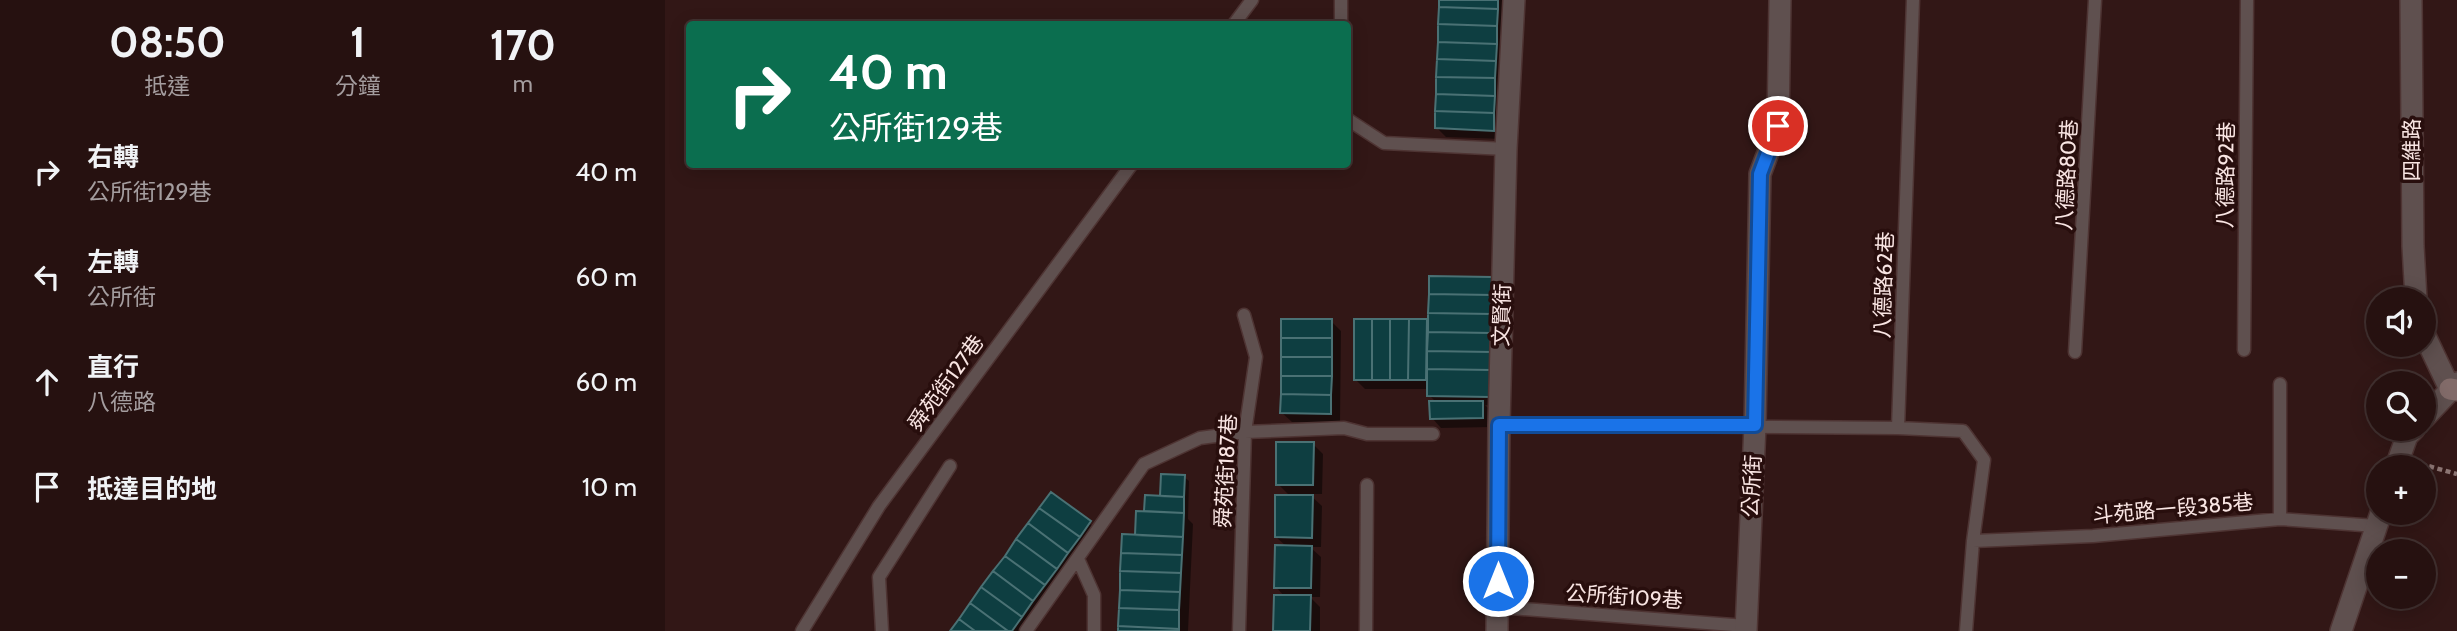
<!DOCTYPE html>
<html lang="zh-TW">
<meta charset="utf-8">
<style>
body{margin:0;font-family:Cabin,"Noto Sans TC",sans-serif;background:#2e1a19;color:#f1f3f6;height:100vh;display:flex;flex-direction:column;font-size:26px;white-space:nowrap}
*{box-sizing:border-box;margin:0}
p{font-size:23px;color:#a49d9f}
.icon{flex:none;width:38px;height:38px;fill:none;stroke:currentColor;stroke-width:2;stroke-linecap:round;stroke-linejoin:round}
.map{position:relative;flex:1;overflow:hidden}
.panel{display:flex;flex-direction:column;background:#261110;width:665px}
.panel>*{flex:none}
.guide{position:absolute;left:21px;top:21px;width:665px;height:147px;border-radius:7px;box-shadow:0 4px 18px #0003,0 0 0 2px #423130;background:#0b6e4f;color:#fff;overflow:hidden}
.fabs{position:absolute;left:1701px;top:287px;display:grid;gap:14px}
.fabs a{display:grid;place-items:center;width:70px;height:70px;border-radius:50%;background:#261110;box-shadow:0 4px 18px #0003,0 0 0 2px #423130;font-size:35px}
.pin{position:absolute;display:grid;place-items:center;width:60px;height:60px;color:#fff;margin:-30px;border:4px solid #fff;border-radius:50%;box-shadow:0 2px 7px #0007}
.me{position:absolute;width:77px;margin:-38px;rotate:0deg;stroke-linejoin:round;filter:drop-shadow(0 0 5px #0008)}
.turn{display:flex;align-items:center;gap:24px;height:147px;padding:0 28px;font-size:32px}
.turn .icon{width:91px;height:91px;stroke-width:2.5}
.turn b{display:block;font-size:49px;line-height:60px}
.eta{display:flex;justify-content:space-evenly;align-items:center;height:119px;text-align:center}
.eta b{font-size:42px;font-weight:800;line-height:49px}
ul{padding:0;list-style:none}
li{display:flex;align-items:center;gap:21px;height:105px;padding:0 28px}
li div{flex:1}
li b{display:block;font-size:26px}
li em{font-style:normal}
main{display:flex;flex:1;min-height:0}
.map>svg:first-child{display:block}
.shadow{fill:#0007}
.building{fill:#0e3e41;stroke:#4a7174;stroke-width:2}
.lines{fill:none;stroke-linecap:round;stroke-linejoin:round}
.lane-casing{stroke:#4e3433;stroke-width:15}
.street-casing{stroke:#4e3433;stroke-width:24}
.secondary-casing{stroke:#4e3433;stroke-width:24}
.path{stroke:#8c7573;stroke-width:4.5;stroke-dasharray:5 3.5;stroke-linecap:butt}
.lane{stroke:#5f504f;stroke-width:12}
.street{stroke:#5f504f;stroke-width:21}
.secondary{stroke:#826b69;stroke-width:21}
.route-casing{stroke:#114b97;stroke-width:18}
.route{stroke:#1a73e8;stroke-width:12}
.labels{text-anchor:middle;stroke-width:7;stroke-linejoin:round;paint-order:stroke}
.street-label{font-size:21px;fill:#f9e5e3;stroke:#280e0d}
</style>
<main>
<section class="panel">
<div class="eta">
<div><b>08:50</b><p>抵達</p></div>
<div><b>1</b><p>分鐘</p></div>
<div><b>170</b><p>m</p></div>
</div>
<ul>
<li><svg class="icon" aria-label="right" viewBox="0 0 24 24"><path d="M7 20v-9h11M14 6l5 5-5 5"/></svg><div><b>右轉</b><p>公所街129巷</p></div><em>40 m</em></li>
<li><svg class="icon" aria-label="left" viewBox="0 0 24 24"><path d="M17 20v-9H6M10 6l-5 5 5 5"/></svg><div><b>左轉</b><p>公所街</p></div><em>60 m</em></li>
<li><svg class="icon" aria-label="ahead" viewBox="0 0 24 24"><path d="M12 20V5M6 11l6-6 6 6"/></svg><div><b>直行</b><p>八德路</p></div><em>60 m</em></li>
<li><svg class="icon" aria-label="arrive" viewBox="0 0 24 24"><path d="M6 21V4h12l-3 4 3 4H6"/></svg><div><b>抵達目的地</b></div><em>10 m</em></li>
</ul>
</section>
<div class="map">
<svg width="1792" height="631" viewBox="0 0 1792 631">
<rect width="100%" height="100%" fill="#321716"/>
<path class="shadow" d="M 776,0 L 842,0 L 838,139 L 781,137 L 772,128 Z
M 826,278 L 836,288 L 834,406 L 820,405 L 827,412 L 827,427 L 776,428 L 767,418 L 772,403 L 764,395 L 764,389 L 700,389 L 690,379 L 691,321 L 765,321 Z
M 666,321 L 676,331 L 675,423 L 627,422 L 617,413 Z
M 648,444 L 658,454 L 657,494 L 644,494 L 657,506 L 656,547 L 645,547 L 656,557 L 655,597 L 645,597 L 655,607 L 655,631 L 610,631 L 620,597 L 611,587 L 622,547 L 611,537 L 625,496 L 613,484 Z
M 519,477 L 524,481 L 523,519 L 528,524 L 523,631 L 454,631 L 471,537 L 483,513 L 481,511 Z
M 386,494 L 435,532 L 363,631 L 287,631 Z"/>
<path class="building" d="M 774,0 L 833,0 L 833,9 L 774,7 Z
M 774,7 L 833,9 L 832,26 L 773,24 Z
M 773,24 L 832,26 L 832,44 L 773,42 Z
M 773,42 L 832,44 L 831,61 L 772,59 Z
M 772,59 L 831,61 L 830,78 L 771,77 Z
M 771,77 L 830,78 L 830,96 L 771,94 Z
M 771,94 L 830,96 L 829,113 L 770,111 Z
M 770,111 L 829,113 L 829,131 L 770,128 Z
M 764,276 L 827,277 L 827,295 L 764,294 Z
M 764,294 L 827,295 L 826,314 L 763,313 Z
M 763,313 L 826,314 L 826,333 L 763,332 Z
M 616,319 L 667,319 L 667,338 L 616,338 Z
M 689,319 L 707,319 L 707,380 L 689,380 Z
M 707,319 L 725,319 L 725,380 L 707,380 Z
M 725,319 L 744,319 L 743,380 L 725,380 Z
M 744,319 L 762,319 L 761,380 L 743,380 Z
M 763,332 L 826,333 L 826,352 L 762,351 Z
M 616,338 L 667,338 L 667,357 L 616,357 Z
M 762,351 L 826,352 L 825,370 L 762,369 Z
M 616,357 L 667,357 L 667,376 L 616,376 Z
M 762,369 L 825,370 L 825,397 L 762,396 Z
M 616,376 L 667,376 L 666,395 L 616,394 Z
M 616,394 L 666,395 L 666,414 L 615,413 Z
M 764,401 L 818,401 L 818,418 L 765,419 Z
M 611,442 L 649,442 L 648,485 L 611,485 Z
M 496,474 L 520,475 L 519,497 L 495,496 Z
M 386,492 L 426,521 L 415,537 L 374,508 Z
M 480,495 L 519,497 L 519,513 L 479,511 Z
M 610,495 L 648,495 L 647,538 L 610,537 Z
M 374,508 L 415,537 L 403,553 L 363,523 Z
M 471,511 L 519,513 L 518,537 L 470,535 Z
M 363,523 L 403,553 L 392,569 L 351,539 Z
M 457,534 L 518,537 L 517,555 L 456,553 Z
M 351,539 L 392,569 L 380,585 L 340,556 Z
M 610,545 L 647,546 L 646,588 L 609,588 Z
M 456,553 L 517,555 L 516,573 L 455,571 Z
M 340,556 L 380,585 L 368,601 L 328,571 Z
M 328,571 L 368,601 L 357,617 L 316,587 Z
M 455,571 L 516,573 L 515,592 L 455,590 Z
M 316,587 L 357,617 L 347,631 L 343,631 L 305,603 Z
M 455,590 L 515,592 L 514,610 L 454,608 Z
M 609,595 L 646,595 L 645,631 L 608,631 Z
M 305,603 L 343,631 L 310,631 L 294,619 Z
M 454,608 L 514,610 L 514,629 L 453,626 Z
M 294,619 L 310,631 L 285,631 Z
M 453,626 L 514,629 L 514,631 L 453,631 Z"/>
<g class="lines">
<g class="lane-casing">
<path id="lane" d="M 569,24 L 587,0
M 676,24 L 676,0
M 682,119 L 719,143 L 841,149
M 1579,350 L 1582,0
M 1410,352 L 1430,0
M 1615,384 L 1615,519
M 834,425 L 1233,428 L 1248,0
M 1233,428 L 1298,431 L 1319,460 L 1308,541 L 1301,631
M 1308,541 L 1428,536 L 1615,519 L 1711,526
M 413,559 L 429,595 L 429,631
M 833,607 L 1081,626
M 137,631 L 214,506 L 467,164
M 217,631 L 214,577 L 285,466
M 361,631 L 479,464 L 535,438 L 580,432 L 679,428 L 702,434 L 768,434
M 574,631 L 580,432 L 591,357 L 579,315
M 701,631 L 702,485"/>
</g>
<g class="street-casing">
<path id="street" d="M 1746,0 L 1748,246 L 1751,299
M 1759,334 L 1785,389
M 1759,418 L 1792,383
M 1731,467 L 1742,436 L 1749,429
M 832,631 L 834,425 L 841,149 L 849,0
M 1081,631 L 1090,425 L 1095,174 L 1113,126 L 1115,0
M 1676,631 L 1716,513"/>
</g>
<g class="secondary-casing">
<path id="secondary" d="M 1785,389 L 1792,390"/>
</g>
<path class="path" d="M 1756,464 L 1792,474"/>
<use href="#lane" class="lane"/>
<use href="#street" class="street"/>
<use href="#secondary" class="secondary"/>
</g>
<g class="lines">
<g class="route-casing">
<path id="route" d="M 833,581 L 834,425 L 1090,425 L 1095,174 L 1113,126"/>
</g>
<use href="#route" class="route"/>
</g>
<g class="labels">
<g class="street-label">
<text transform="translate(1747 150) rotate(-90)" y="7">四維路</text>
<text transform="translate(1402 175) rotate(-87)" y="7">八德路80巷</text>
<text transform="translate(1561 175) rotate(-89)" y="7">八德路92巷</text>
<text transform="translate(1219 285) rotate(-88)" y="7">八德路62巷</text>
<text transform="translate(837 315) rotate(-88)" y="7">文賢街</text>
<text transform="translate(281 383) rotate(-54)" y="7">舜苑街127巷</text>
<text transform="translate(561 471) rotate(-87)" y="7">舜苑街187巷</text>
<text transform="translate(1087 486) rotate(-87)" y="7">公所街</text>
<text transform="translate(1508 509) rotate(-5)" y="7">斗苑路一段385巷</text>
<text transform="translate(959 597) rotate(4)" y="7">公所街109巷</text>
</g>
</g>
</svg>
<div class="fabs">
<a><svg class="icon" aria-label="sound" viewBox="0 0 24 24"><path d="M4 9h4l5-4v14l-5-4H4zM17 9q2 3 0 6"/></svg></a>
<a><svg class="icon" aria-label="search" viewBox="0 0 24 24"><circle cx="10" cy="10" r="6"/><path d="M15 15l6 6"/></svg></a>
<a>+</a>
<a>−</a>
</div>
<div class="pin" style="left:1113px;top:126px;background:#d93025"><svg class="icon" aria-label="arrive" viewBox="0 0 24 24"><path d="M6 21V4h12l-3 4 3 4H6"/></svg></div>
<svg class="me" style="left:833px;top:581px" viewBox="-20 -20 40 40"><circle r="17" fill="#1a73e8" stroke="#fff" stroke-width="3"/><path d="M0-11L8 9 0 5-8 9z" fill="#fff"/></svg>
<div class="guide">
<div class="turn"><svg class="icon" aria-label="right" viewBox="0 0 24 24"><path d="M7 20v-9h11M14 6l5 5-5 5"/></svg><div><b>40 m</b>公所街129巷</div></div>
</div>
</div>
</main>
